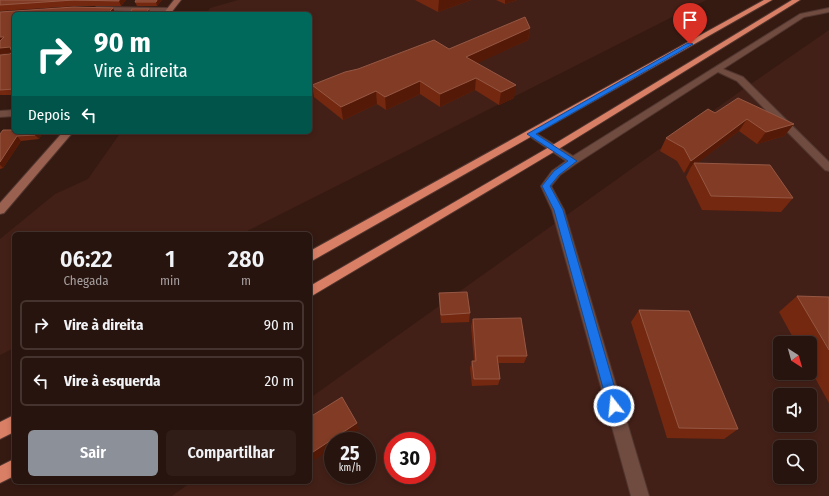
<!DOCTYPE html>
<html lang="pt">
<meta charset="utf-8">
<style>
body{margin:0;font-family:"Fira Sans Condensed",sans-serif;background:#301d17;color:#f1f3f6;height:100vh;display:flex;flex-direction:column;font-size:15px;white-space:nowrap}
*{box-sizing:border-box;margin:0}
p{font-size:13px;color:#a59e9e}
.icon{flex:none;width:22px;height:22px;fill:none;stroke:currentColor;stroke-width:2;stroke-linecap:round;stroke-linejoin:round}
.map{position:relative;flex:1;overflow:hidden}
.details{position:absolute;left:12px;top:232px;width:300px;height:252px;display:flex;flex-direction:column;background:#28140e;border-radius:6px;box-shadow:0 2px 6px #0003,0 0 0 1px #44332e}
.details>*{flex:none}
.banner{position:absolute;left:12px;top:12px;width:300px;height:122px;border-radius:6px;box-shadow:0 2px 6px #0003,0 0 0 1px #44332e;background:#00695c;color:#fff;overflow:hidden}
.needle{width:26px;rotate:143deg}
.buttons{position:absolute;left:773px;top:336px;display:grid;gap:8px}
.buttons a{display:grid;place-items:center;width:44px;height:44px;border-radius:6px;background:#28140e;box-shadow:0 2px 6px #0003,0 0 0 1px #44332e;font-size:20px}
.speed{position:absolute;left:324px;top:432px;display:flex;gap:8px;font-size:20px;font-weight:700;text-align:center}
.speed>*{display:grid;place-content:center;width:52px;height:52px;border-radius:50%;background:#28140e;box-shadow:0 2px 6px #0003,0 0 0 1px #44332e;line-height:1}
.speed small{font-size:10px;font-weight:400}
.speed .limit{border:6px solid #d22;background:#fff;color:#111}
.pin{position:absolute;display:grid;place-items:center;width:34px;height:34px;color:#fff;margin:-41px -17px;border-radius:50% 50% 50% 0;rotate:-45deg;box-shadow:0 0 4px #0007}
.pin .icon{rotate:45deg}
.me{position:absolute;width:44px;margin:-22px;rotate:344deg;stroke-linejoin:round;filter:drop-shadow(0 0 3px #0008)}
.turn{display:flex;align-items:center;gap:14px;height:84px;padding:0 16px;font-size:18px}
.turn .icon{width:52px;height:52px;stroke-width:2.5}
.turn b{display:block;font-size:28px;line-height:34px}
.then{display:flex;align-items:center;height:38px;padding:0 16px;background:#0003;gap:8px;font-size:15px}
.eta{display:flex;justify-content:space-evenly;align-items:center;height:68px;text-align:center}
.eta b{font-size:24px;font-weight:600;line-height:28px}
.button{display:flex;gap:8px;margin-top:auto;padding:8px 16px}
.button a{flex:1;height:46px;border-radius:6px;background:#8c9099;color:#fff;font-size:16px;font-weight:600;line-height:46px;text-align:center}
.button a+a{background:#301d17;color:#f1f3f6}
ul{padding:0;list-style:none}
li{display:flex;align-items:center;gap:12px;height:50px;margin:0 8px 6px;padding:0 8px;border:2px solid #44332e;border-radius:6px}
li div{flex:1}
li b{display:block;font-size:15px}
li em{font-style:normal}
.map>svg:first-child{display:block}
.built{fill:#432017;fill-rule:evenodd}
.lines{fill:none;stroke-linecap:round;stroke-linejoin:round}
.street-casing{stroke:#50362f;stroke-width:2}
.secondary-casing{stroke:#50362f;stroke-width:2}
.highway-casing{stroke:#50362f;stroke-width:2}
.street{fill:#6f4b40;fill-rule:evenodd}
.secondary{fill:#9a6050;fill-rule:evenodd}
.highway{fill:#d97f66;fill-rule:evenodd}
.wall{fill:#742810}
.shaded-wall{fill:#551a07}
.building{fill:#823c26;stroke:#955743}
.route{fill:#1a73e8;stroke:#114b97}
</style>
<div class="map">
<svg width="829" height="496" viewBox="0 0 829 496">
<rect width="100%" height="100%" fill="#351a12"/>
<path class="built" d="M 238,0 L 706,0 L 241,234 L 14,234 L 14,348 L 0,355 L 0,239 L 55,194 L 88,179 L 121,132 L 310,132 L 310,14 L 206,14 L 210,8 Z
M 829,30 L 829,496 L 172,496 L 191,482 L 310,482 L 310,398 L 745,88 ZM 780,343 L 810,343 L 810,373 L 780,373 ZM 780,395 L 810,395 L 810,425 L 780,425 ZM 333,441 L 367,441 L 367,475 L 333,475 ZM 393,441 L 427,441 L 427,475 L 393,475 ZM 780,447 L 810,447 L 810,477 L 780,477 Z"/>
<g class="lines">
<g class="street-casing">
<path id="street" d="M 97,7 L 169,8 L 172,10 L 169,12 L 95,10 L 95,8 Z
M 829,8 L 829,12 L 804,17 L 723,69 L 743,77 L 829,162 L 829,171 L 825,170 L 737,81 L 718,72 L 577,163 L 560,175 L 551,186 L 564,210 L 649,496 L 631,496 L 552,210 L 541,186 L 552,171 L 566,161 L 526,134 L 528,132 L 534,132 L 573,156 L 800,14 Z
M 14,110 L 14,116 L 0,117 L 0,111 Z"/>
</g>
<g class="secondary-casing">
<path id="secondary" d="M 174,0 L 181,0 L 170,14 L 163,14 Z
M 63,132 L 73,132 L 4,213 L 0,214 L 0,203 Z"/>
</g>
<g class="highway-casing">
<path id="highway" d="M 764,0 L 772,0 L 310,262 L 310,251 Z
M 792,0 L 800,0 L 557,150 L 310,297 L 310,286 L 551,146 Z
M 14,415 L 14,432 L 0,439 L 0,422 Z
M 14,459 L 14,476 L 0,483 L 0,466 Z"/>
</g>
<use href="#street" class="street"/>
<use href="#secondary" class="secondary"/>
<use href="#highway" class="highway"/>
</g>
<path class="wall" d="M 0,0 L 126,0 L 121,6 L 77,6 L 0,11 Z
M 136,0 L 162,0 L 157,6 L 137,6 L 135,2 Z
M 415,0 L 471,0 L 438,12 Z
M 496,0 L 517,0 L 505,4 Z
M 74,7 L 113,8 L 115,13 L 114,14 L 14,14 L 14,95 L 0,95 L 0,55 L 10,54 L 11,53 L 0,54 L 0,12 Z
M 530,28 L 528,40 L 477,63 L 514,98 L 499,105 L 475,90 L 440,107 L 420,94 L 386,110 L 377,104 L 343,120 L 314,97 L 312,85 L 358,69 L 449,49 Z
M 715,113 L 794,124 L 784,136 L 757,144 L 739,131 L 697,163 L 793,198 L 781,212 L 702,210 L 686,177 L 691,167 L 684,173 L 677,161 L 660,151 L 666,138 Z
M 43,132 L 39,139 L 21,141 L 3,168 L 0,169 L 0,134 Z
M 439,293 L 470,313 L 469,322 L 441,323 L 439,301 Z
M 797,296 L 829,297 L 829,403 L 810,369 L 810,343 L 796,343 L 779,312 Z
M 639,310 L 738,429 L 724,439 L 667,438 L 631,322 Z
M 473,319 L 527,356 L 524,363 L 498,363 L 500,379 L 498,385 L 472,386 L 470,368 L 472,361 L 474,361 L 471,326 Z"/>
<path class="shaded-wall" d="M 119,0 L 126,0 L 121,6 L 119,1 Z
M 157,0 L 162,0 L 157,6 L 156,2 Z
M 439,0 L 471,0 L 438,12 Z
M 505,0 L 517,0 L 505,4 Z
M 113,8 L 115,13 L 114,14 L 107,14 Z
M 149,9 L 150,13 L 150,14 L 145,14 Z
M 530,28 L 528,40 L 465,69 L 466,57 Z
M 0,37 L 4,37 L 0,43 Z
M 10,47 L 14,52 L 0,54 L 0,48 Z
M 476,78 L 475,90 L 440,107 L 440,94 Z
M 420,81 L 420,94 L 386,110 L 385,97 Z
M 516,85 L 514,98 L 499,105 L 501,92 Z
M 376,91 L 377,104 L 343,120 L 341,107 Z
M 747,119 L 739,131 L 695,165 L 694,163 L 691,167 L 684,173 L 691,161 Z
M 794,124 L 784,136 L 757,144 L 766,132 Z
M 37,132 L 43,132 L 39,139 L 35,135 Z
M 17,136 L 21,141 L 3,168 L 0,165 L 0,162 Z
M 357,423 L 359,429 L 342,441 L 333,441 L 333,447 L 313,461 L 310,456 L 310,454 Z"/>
<path class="building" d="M 0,0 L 119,0 L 119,1 L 74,0 L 0,5 Z
M 136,0 L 157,0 L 156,2 L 135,2 Z
M 74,7 L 113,8 L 107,14 L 14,14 L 14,89 L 0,90 L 0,55 L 10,54 L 12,52 L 10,47 L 0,48 L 0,41 L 4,37 L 0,37 L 0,12 Z
M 132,9 L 149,9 L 145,14 L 130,14 Z
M 525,17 L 530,28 L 466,57 L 516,85 L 501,92 L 476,78 L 440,94 L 420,81 L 385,97 L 376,91 L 341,107 L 312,85 L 345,72 L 358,69 L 434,40 L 449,49 Z
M 738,98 L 794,124 L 766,132 L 747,119 L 691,161 L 684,148 L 666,138 L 708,109 L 715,113 Z
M 3,130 L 14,130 L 14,132 L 37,132 L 35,135 L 17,136 L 0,162 L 0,134 Z
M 694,163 L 770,165 L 793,198 L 711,196 Z
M 467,292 L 470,313 L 441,315 L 439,293 Z
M 797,296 L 829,297 L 829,350 Z
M 639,310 L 689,311 L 738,429 L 679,428 Z
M 521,318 L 527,356 L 497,356 L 500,379 L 474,379 L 472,361 L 476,361 L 473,319 Z
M 342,397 L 357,423 L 310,454 L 310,417 Z"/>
<path class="route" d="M 688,43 L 693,44 L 536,134 L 577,161 L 559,175 L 550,186 L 563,210 L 620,406 L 618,410 L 614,412 L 610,410 L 608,406 L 554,210 L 542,186 L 554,171 L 568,161 L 527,134 Z"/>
</svg>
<div class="buttons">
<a><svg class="needle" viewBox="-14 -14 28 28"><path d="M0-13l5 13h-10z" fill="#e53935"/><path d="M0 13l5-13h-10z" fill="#a59e9e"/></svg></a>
<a><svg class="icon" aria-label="sound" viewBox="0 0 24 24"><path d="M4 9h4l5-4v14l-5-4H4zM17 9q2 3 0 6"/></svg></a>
<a><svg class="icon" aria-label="search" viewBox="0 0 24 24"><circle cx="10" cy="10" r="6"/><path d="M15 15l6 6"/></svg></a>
</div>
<div class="speed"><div>25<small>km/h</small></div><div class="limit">30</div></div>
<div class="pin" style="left:690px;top:44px;background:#d93025"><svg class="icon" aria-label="arrive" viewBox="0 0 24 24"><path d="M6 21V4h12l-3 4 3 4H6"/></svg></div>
<svg class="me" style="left:614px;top:406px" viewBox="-20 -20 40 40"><circle r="17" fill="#1a73e8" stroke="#fff" stroke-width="3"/><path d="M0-11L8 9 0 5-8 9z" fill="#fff"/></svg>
<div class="banner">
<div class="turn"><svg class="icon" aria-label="right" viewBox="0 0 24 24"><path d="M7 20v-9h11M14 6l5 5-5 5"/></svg><div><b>90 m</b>Vire à direita</div></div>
<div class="then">Depois<svg class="icon" aria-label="left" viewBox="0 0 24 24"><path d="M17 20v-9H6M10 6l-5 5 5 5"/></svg></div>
</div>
<section class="details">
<div class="eta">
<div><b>06:22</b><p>Chegada</p></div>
<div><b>1</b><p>min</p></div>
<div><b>280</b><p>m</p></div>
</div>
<ul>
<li><svg class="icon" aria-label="right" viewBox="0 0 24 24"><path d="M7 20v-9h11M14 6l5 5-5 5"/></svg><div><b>Vire à direita</b></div><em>90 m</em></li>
<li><svg class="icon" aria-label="left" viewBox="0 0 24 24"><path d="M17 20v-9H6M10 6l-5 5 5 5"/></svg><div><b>Vire à esquerda</b></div><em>20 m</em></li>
</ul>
<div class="button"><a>Sair</a><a>Compartilhar</a></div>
</section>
</div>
